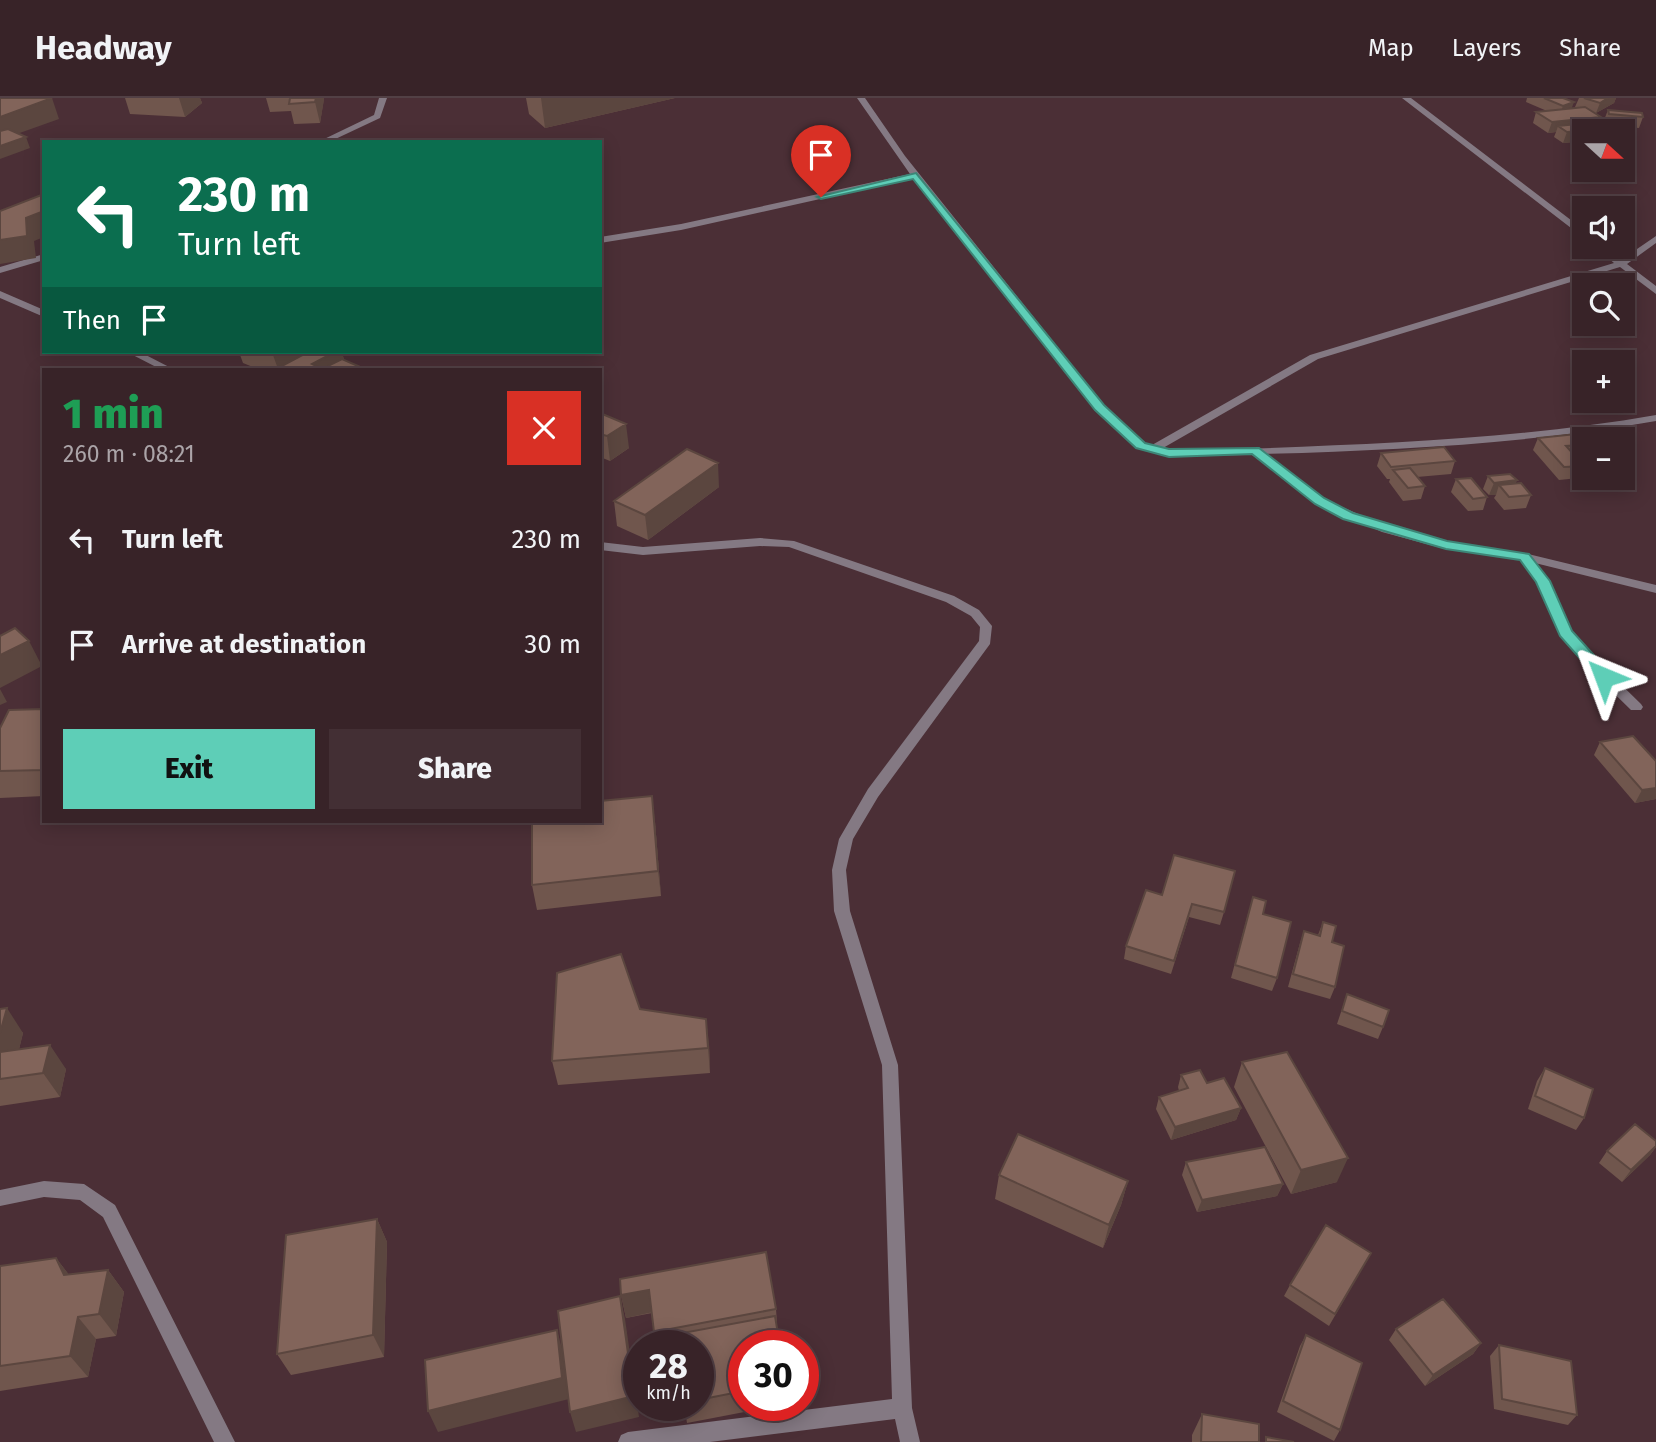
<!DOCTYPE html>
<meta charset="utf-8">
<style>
body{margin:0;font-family:"Fira Sans",sans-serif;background:#432f34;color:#f1f3f6;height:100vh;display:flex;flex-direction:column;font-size:26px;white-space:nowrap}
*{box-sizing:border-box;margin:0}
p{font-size:23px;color:#aba4a8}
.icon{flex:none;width:38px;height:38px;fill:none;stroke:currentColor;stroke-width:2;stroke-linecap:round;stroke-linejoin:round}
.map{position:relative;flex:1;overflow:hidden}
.details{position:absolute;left:42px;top:270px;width:560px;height:455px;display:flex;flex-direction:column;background:#382328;border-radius:0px;box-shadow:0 4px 18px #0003,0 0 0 2px #524045}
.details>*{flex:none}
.top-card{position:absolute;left:42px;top:42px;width:560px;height:214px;border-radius:0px;box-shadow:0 4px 18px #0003,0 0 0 2px #524045;background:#0b6e4f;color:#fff;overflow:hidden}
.needle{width:46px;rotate:111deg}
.controls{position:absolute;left:1572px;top:21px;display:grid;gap:14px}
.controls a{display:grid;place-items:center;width:63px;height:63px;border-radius:0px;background:#382328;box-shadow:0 4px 18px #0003,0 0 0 2px #524045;font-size:35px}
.speed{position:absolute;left:623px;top:1232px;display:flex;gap:14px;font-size:35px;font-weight:700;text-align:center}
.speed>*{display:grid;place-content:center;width:91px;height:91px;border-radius:50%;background:#382328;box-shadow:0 4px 18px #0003,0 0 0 2px #524045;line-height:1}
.speed small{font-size:18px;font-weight:400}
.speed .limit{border:10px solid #d22;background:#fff;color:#111}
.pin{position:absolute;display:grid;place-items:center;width:60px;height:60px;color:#fff;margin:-72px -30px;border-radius:50% 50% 50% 0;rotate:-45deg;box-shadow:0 0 7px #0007}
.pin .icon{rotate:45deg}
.me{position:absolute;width:77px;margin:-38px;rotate:316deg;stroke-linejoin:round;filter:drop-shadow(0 0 5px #0008)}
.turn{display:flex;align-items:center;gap:24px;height:147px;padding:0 21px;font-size:32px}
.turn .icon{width:91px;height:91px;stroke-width:2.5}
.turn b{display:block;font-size:49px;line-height:60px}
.then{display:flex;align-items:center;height:66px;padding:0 21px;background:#0003;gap:14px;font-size:26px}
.round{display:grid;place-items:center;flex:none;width:74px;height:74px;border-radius:0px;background:#432f34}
.headline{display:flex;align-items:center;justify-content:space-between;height:119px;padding:0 21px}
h1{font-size:42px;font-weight:800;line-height:52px;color:#1e9e55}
.button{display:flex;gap:14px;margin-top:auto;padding:14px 21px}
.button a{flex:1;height:80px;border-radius:0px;background:#5eceb7;color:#111;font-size:28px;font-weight:800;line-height:80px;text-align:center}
.button a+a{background:#432f34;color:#f1f3f6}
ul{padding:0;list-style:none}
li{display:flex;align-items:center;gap:21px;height:105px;padding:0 21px}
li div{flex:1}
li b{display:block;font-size:26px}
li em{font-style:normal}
header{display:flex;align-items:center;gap:42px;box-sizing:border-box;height:98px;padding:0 35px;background:#382328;border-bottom:2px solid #524045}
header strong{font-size:33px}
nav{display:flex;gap:38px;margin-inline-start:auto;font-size:24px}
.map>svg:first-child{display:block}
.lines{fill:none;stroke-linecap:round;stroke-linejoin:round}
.street{fill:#847983;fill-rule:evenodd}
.wall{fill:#70564d}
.shaded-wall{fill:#5b463f}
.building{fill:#82645a;stroke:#5b463f;stroke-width:2}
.route{fill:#5eceb7;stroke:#3d8677;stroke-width:2}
</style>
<header>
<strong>Headway</strong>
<nav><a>Map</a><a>Layers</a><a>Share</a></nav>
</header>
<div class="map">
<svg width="1656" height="1344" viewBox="0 0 1656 1344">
<rect width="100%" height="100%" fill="#4b2f36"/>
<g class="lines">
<path class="street" d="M 379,0 L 387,0 L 380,20 L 329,44 L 318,44 L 374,17 Z
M 857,0 L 865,0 L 905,58 L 1104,307 L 1145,346 L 1152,347 L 1310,257 L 1614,165 L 1595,149 L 1604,149 L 1621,162 L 1656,138 L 1656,145 L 1627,166 L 1656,188 L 1656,196 L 1620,169 L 1318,261 L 1163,350 L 1187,353 C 1344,347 1501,344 1656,317 L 1656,323 C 1526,346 1397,352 1265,356 L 1324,401 L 1390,430 L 1445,443 L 1524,455 L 1656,487 L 1656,495 L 1535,465 L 1549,483 L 1572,534 L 1594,560 L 1641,606 L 1643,609 L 1641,612 L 1631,612 L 1584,566 L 1562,538 L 1537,484 L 1520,462 L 1445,451 L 1382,434 L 1316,405 L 1252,357 L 1169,358 L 1137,350 L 1096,311 L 914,80 L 681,132 L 600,145 L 600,139 L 681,126 L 910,76 Z
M 1402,0 L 1411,0 L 1584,132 L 1584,140 Z
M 44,156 L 44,162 L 0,175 L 0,169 Z
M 0,193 L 44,212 L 44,219 L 0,200 Z
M 127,254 L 140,254 L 173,271 L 160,271 Z
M 760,440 L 794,443 L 954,498 L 979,512 L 992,528 L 990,546 L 878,699 L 853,741 L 846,772 L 850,813 L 898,967 L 912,1310 L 920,1344 L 900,1344 L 895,1321 L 710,1344 L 618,1344 L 621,1337 L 628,1334 L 892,1301 L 882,967 L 834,813 L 832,772 L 839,741 L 868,691 L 979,543 L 980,529 L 971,518 L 946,504 L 789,449 L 760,448 L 643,457 L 600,452 L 600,444 L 643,449 Z
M 44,1083 L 84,1086 L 115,1107 L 235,1344 L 214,1344 L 103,1119 L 80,1102 L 44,1099 L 0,1108 L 0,1092 Z"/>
</g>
<path class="wall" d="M 125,0 L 200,0 L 202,5 L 185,19 L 130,16 Z
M 266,0 L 324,0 L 320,25 L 294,26 L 291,13 L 270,14 Z
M 526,0 L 675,0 L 545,30 L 529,16 Z
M 1527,0 L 1563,0 L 1572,10 L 1578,10 L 1575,9 L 1579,0 L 1616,0 L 1614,5 L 1596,15 L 1601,19 L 1599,26 L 1605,31 L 1604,33 L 1584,33 L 1584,43 L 1563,45 L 1554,39 L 1556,34 L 1548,35 L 1533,25 L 1536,14 L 1547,13 L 1526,4 Z
M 1608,12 L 1643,19 L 1639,30 L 1605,27 L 1604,22 Z
M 239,254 L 342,254 L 344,262 L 358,268 L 359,271 L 258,271 L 243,265 Z
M 600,315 L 629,350 L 610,363 L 600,359 Z
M 1538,340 L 1584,341 L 1584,359 L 1576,359 L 1584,368 L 1579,380 L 1559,382 L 1533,352 Z
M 1381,355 L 1455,363 L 1451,376 L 1417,379 L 1425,388 L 1421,401 L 1403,403 L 1389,384 L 1390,381 L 1387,381 L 1377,368 Z
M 1488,378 L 1517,382 L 1515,386 L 1531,397 L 1526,410 L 1504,412 L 1494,400 L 1496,397 L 1489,397 L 1483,391 Z
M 1456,381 L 1487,399 L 1483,412 L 1468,413 L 1451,394 Z
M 719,389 L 648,442 L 617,428 L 614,403 Z
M 44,611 L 44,698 L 0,700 L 0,630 Z
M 1600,644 L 1656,663 L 1656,701 L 1635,705 L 1594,657 Z
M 655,724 L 661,798 L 537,812 L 532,787 Z
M 1162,797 L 1224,814 L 1220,827 L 1189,819 L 1171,876 L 1124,861 L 1126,848 Z
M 1249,812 L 1263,816 L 1277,880 L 1272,893 L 1231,880 Z
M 1323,824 L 1332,844 L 1335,889 L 1330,901 L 1288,889 L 1300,845 L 1304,833 L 1318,837 Z
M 1347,896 L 1383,929 L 1378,941 L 1337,926 Z
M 0,911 L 23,935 L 19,951 L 66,971 L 60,999 L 0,1008 Z
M 640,911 L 709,946 L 710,975 L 558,987 L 552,963 Z
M 1242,964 L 1337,1084 L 1291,1096 L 1234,989 Z
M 1545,970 L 1584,1020 L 1576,1032 L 1528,1011 L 1537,983 Z
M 1181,977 L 1241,1010 L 1236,1022 L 1171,1042 L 1156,1011 L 1159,999 L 1179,993 L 1178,989 Z
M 1656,1043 L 1656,1049 L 1650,1057 L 1622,1084 L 1599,1065 L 1607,1053 Z
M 1186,1064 L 1283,1086 L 1277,1098 L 1197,1114 L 1182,1077 Z
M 999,1077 L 1128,1083 L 1121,1107 L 1103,1150 L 995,1101 Z
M 377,1121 L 387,1144 L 384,1259 L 291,1277 L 277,1256 Z
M 1371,1155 L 1329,1228 L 1284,1198 L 1290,1187 Z
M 56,1160 L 69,1177 L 108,1172 L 124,1194 L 116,1238 L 96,1241 L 88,1279 L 0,1293 L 0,1168 Z
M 621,1197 L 776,1211 L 777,1225 L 744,1248 L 744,1307 L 781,1307 L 687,1325 L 684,1307 L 698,1307 L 698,1248 L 657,1248 L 652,1215 L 626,1220 Z
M 1396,1231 L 1481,1245 L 1473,1256 L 1425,1288 L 1389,1242 Z
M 1306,1237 L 1340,1332 L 1334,1343 L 1277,1314 L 1300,1248 Z
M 1499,1247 L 1577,1317 L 1568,1327 L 1494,1311 L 1490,1258 Z
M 1202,1316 L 1259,1344 L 1192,1344 L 1192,1337 Z"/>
<path class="shaded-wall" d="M 52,0 L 59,21 L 0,42 L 0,19 Z
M 179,0 L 200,0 L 202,5 L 185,19 Z
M 316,0 L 324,0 L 324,2 L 320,25 L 315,4 Z
M 541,0 L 675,0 L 545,30 Z
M 1608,0 L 1616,0 L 1614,5 L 1596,15 L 1600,5 Z
M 1574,4 L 1570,15 L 1559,18 L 1563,8 Z
M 1601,19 L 1597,29 L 1558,28 L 1556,34 L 1548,35 L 1552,24 Z
M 1605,31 L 1604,33 L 1584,33 L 1584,43 L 1563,45 L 1567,34 Z
M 26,39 L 30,50 L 0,61 L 0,48 Z
M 44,113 L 44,139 L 34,143 L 36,160 L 0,166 L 0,142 L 26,120 Z
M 280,254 L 316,254 L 278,271 L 273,257 Z
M 335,254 L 342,254 L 346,271 L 313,271 L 312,266 Z
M 626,326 L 629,350 L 610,363 L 607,338 Z
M 718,365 L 719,389 L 648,442 L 645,417 Z
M 600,369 L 603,390 L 600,392 Z
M 1517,382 L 1512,394 L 1499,387 L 1496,397 L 1489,397 L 1494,385 Z
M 29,543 L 42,568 L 0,590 L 0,557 Z
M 0,591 L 7,604 L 0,607 Z
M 1656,690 L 1656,701 L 1635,705 L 1642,692 Z
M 652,698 L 655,724 L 661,798 L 658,773 Z
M 7,910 L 23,935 L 12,980 L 0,963 L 0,935 Z
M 706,921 L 709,946 L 710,975 L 708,950 Z
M 50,947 L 66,971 L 60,999 L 43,975 Z
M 1241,1010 L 1236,1022 L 1171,1042 L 1175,1029 Z
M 1656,1048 L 1650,1057 L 1622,1084 L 1631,1072 Z
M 1348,1060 L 1337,1084 L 1291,1096 L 1301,1072 Z
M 1128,1083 L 1121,1107 L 1103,1150 L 1109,1127 Z
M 1283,1086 L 1277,1098 L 1197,1114 L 1202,1102 Z
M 377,1121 L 387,1144 L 384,1259 L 373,1237 Z
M 56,1160 L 74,1183 L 64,1177 Z
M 108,1172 L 124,1194 L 116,1238 L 99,1216 Z
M 649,1192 L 653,1214 L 626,1220 L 621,1197 Z
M 620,1198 L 625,1221 L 639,1319 L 576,1334 L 570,1314 Z
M 78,1219 L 96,1241 L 88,1279 L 70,1258 Z
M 557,1232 L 563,1254 L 569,1301 L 438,1334 L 428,1313 Z
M 1481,1245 L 1473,1256 L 1425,1288 L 1433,1277 Z"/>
<path class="building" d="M 0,0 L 52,0 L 0,19 Z
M 290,0 L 316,0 L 315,4 L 289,6 Z
M 1544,0 L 1563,0 L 1574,4 L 1563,8 Z
M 1584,0 L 1608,0 L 1600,5 Z
M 1585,9 L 1601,19 L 1552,24 L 1536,14 Z
M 1608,12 L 1642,15 L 1643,19 L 1609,16 Z
M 1596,24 L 1605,31 L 1567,34 L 1558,28 Z
M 8,31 L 26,39 L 0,48 L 0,33 Z
M 44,96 L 44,113 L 26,120 L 27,138 L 0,142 L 0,113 Z
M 266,254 L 280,254 L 273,257 Z
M 308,254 L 335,254 L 312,266 L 322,271 L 342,261 L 358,268 L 353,271 L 276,271 Z
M 600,315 L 626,326 L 607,338 L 600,336 Z
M 1586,335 L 1591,341 L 1584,341 L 1584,347 L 1566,348 L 1584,368 L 1564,369 L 1538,340 Z
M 1444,349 L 1455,363 L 1391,369 L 1381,355 Z
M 687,351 L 718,365 L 645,417 L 614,403 Z
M 1410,370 L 1425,388 L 1408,390 L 1393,372 Z
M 1510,376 L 1517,382 L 1494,385 L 1488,378 Z
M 1471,380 L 1487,399 L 1473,401 L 1456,381 Z
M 1521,385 L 1531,397 L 1509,399 L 1499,387 Z
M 15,530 L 29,543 L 0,557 L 0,538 Z
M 44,611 L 44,672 L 0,673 L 0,630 L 9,612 Z
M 1633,638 L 1656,663 L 1656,690 L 1642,692 L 1600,644 Z
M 652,698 L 658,773 L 532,787 L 532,723 L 600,723 L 600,703 Z
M 1174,757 L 1235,773 L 1224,814 L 1192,806 L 1174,863 L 1126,848 L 1146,792 L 1162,797 Z
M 1253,799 L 1266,803 L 1263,816 L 1291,824 L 1277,880 L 1235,867 Z
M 1323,824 L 1336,828 L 1332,844 L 1344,848 L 1335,889 L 1293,876 L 1304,833 L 1320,838 Z
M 621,856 L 640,911 L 706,921 L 708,950 L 552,963 L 557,875 Z
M 1347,896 L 1389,912 L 1383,929 L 1342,913 Z
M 7,910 L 0,935 L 0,911 Z
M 50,947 L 43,975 L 0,981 L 0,954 Z
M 1287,954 L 1348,1060 L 1301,1072 L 1242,964 Z
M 1545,970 L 1593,991 L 1584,1020 L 1535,998 Z
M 1200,972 L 1207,985 L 1224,980 L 1241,1010 L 1175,1029 L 1159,999 L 1188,990 L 1181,977 Z
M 1635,1026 L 1656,1043 L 1656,1048 L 1631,1072 L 1607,1053 Z
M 1018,1036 L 1128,1083 L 1109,1127 L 999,1077 Z
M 1265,1049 L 1283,1086 L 1202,1102 L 1186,1064 Z
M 377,1121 L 373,1237 L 277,1256 L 286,1137 Z
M 1326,1127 L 1371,1155 L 1335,1216 L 1290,1187 Z
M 766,1154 L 776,1211 L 654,1234 L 649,1192 L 621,1197 L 620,1181 Z
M 56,1160 L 64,1177 L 108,1172 L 99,1216 L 78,1219 L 70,1258 L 0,1268 L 0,1168 Z
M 620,1198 L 634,1298 L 570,1314 L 558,1213 Z
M 1443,1201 L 1481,1245 L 1433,1277 L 1396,1231 Z
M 775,1218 L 780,1248 L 744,1248 L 744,1293 L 698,1302 L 698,1248 L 678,1248 L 677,1236 Z
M 557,1232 L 562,1280 L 428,1313 L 425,1262 Z
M 1306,1237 L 1362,1265 L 1340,1332 L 1283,1303 Z
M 1499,1247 L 1571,1263 L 1577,1317 L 1502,1301 Z
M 1202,1316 L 1259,1326 L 1259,1344 L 1201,1344 Z
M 1266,1339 L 1294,1344 L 1266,1344 Z"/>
<path class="route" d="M 916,75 L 1104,307 L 1145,345 L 1169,351 L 1259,350 L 1324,400 L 1353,415 L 1447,443 L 1529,456 L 1550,483 L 1572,533 L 1610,575 L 1610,582 L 1599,582 L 1560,538 L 1536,484 L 1520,462 L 1446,451 L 1343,421 L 1315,406 L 1252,356 L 1169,359 L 1136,350 L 1095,312 L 913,81 L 821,101 L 817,99 Z"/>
</svg>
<div class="controls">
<a><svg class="needle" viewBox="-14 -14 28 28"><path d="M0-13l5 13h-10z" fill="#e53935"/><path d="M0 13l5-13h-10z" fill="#aba4a8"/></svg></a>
<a><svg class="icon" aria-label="sound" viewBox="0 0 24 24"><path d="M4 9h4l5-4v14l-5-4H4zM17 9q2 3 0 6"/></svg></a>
<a><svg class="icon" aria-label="search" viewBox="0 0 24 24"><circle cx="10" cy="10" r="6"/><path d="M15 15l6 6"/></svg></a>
<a>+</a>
<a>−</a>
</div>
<div class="speed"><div>28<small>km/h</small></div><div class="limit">30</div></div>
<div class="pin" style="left:821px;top:99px;background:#d93025"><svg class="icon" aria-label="arrive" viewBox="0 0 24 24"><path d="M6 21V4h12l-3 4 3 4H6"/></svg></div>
<svg class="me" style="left:1604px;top:579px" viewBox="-20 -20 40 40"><path d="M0-17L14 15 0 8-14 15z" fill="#5eceb7" stroke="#fff" stroke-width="4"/></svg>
<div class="top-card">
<div class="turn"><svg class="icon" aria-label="left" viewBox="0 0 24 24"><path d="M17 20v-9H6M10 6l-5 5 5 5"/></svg><div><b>230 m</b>Turn left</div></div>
<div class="then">Then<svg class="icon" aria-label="arrive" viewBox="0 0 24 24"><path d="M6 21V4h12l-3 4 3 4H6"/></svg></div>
</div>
<section class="details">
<div class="headline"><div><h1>1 min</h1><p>260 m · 08:21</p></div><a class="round" style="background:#d93025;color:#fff"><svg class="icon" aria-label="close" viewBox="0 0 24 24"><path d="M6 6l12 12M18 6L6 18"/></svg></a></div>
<ul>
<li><svg class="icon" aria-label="left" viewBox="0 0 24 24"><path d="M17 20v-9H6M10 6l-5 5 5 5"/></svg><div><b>Turn left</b></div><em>230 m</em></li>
<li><svg class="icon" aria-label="arrive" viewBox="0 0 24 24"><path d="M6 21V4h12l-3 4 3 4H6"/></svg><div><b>Arrive at destination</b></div><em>30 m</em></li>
</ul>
<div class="button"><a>Exit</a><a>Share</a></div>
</section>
</div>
